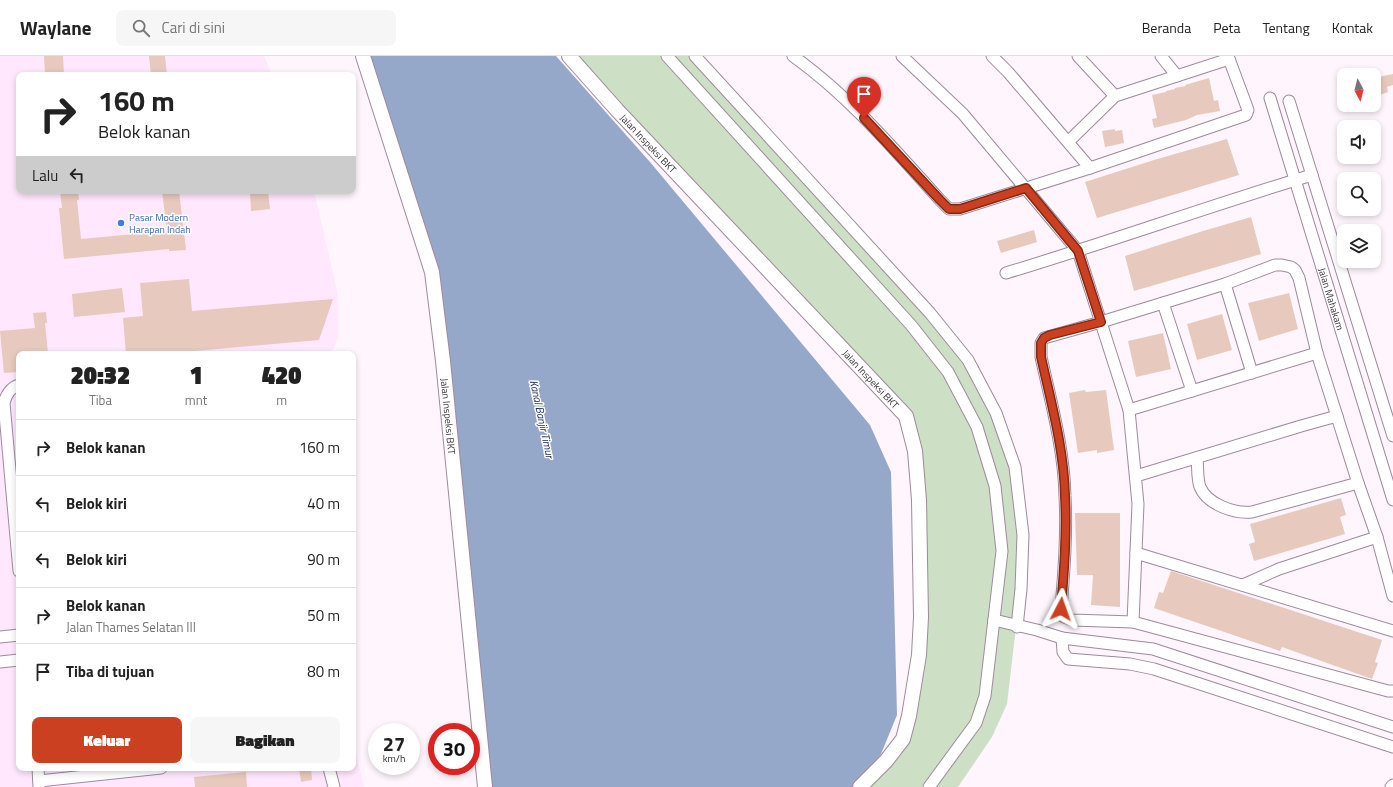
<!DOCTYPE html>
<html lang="id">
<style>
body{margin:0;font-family:"Titillium Web",sans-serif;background:#f6f6f6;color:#222;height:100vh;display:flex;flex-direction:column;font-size:15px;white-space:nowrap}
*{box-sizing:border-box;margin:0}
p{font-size:13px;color:#767676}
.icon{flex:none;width:22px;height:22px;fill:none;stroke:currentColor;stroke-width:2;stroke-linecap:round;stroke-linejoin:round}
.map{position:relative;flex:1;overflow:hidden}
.panel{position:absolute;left:16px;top:295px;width:340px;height:420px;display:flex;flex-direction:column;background:#fff;border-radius:8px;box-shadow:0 2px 6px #0003}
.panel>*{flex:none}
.guide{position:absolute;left:16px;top:16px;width:340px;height:122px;border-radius:8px;box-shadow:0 2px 6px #0003;background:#fff;color:#222;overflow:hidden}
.needle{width:26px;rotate:173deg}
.tools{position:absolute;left:1337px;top:12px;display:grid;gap:8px}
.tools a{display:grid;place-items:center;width:44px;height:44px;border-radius:8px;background:#fff;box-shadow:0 2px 6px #0003;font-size:20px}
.speed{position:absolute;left:368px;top:667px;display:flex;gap:8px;font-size:20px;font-weight:700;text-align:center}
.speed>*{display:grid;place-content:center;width:52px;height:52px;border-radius:50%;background:#fff;box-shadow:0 2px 6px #0003;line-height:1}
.speed small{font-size:10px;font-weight:400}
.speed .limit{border:6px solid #d22;background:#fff;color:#111}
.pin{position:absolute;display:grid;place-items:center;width:34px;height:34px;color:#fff;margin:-41px -17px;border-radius:50% 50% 50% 0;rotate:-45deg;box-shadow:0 0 4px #0007}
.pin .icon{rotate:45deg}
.me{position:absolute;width:44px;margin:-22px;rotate:4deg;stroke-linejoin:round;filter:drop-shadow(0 0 3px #0008)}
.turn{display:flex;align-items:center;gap:14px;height:84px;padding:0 16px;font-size:18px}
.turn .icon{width:52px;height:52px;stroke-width:2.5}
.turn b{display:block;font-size:28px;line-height:34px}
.then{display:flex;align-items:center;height:38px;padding:0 16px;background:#0003;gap:8px;font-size:15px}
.eta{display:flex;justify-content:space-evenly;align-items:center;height:68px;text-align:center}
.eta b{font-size:24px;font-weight:800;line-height:28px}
.button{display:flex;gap:8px;margin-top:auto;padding:8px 16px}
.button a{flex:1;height:46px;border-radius:8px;background:#ca4020;color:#fff;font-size:16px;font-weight:800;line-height:46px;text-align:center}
.button a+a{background:#f6f6f6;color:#222}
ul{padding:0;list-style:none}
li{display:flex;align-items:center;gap:12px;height:56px;padding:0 16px;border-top:1px solid #e0e0e0}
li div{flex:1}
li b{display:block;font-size:15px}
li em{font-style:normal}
header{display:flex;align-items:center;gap:24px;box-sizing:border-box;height:56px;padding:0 20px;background:#fff;border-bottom:1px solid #e0e0e0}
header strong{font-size:19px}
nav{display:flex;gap:22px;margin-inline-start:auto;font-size:14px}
.search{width:280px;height:36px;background:#f6f6f6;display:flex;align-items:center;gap:10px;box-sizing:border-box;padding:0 14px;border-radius:8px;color:#767676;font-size:15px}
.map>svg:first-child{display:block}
.built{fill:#ffe7fd}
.green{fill:#cde0c5}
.water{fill:#96a8ca}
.building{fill:#e8c9be}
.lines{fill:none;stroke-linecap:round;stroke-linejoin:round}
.minor-casing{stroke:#9f899d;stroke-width:13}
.tertiary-casing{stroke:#9f899d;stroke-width:16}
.minor{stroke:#fff;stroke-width:11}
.tertiary{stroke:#fff;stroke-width:14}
.route-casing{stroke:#832a15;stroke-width:10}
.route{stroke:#ca4020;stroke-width:7}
.shop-dot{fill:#3f7fe0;stroke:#fff;stroke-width:1.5}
.labels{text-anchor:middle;stroke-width:3;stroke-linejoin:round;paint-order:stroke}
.street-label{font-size:10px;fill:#3c333b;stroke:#fff}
.shop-label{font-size:10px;fill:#366cbe;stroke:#fff;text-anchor:start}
.water-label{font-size:11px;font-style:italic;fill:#132753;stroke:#fff}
</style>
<header>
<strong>Waylane</strong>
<div class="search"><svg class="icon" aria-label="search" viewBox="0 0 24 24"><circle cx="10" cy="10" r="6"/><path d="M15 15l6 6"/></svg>Cari di sini</div>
<nav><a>Beranda</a><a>Peta</a><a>Tentang</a><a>Kontak</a></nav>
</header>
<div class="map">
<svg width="1393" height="731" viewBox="0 0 1393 731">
<rect width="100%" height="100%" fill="#fef5fd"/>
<path class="built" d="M 0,0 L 264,0 L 272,19 L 19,19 L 19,135 L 314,135 L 338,239 L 338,282 L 331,298 L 19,298 L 19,712 L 353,712 L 353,686 L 364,731 L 0,731 Z"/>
<path class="green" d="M 571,0 L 696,0 L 968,304 L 1015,411 L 1023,479 L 1016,571 L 1007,648 L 992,681 L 958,731 L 860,731 L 903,683 L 921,549 L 906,360 Z"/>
<path class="water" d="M 366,0 L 556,0 L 650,106 L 870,369 L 891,416 L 897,659 L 881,698 L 860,731 L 491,731 L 437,225 Z"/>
<path class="building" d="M 44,0 L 63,0 L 64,18 L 45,19 Z
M 149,0 L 165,0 L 167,19 L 151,19 Z
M 1393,18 L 1393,29 L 1387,31 L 1388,36 L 1377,40 L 1374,30 L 1374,22 Z
M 1209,22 L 1214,45 L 1218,44 L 1220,55 L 1197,59 L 1186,64 L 1154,72 L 1152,63 L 1157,62 L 1152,39 L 1166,36 L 1166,35 L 1175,33 L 1175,32 L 1186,30 L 1185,29 Z
M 1115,73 L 1115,75 L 1122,74 L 1124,87 L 1105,91 L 1102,75 Z
M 1227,83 L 1239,119 L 1097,162 L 1085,126 L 1154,104 Z
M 60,135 L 78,135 L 79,144 L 77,144 L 81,183 L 167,175 L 162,135 L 179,135 L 186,194 L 169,195 L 169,193 L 64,203 L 59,152 L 62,152 Z
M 250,135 L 268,135 L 270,153 L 251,155 Z
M 1251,161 L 1261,198 L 1134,235 L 1125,200 L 1203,175 Z
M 1034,174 L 1037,186 L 1001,197 L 997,185 Z
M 189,223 L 192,255 L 333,243 L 319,284 L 161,298 L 126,298 L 123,262 L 143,260 L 140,227 Z
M 122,232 L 125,256 L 74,261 L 72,238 Z
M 1289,237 L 1298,273 L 1259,285 L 1248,247 Z
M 46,256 L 47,267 L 45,267 L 48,298 L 19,298 L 19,316 L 4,317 L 0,275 L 35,272 L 33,257 Z
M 1222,258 L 1232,294 L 1197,304 L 1187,268 Z
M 1163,277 L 1171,313 L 1136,321 L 1128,285 Z
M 1085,334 L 1086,336 L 1106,334 L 1114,394 L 1097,397 L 1097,394 L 1078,397 L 1069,337 Z
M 1341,442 L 1346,459 L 1340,461 L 1345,478 L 1254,505 L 1249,488 L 1255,486 L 1250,468 Z
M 1075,457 L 1120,457 L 1120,551 L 1091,549 L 1093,519 L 1077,519 Z
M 1171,515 L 1382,584 L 1375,606 L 1378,607 L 1372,623 L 1282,591 L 1280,595 L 1154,552 L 1159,536 L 1163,537 Z
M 299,712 L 311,712 L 312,724 L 301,726 Z
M 246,716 L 247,731 L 195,731 L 194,721 Z"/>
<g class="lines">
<g class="minor-casing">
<g id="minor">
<path d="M 667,0 L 911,269 L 948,316 L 977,371 L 995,430 L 1002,495 L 985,640 L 976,667 L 929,731"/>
<path d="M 695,0 L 930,257 L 968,304 L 996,357 L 1015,411 L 1023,479 L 1021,533 L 1017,571"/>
<path d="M 793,0 C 849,40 894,93 940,144 L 949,153 L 960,153 L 1090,112 L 1246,59 L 1248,54 L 1228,0"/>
<path d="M 902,0 L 963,58 L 1078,195 L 1129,354 L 1138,448 L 1133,566"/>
<path d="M 992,0 L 1008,16 L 1090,112"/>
<path d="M 1078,0 L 1115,40"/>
<path d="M 1161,0 L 1177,20"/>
<path id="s1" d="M 1270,42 L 1393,444"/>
<path d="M 1289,45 L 1393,380"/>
<path d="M 1068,86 L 1115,40 L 1229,3"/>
<path d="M 1006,217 C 1109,186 1209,150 1312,119"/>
<path d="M 1225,228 L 1252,317"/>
<path d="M 1163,247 L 1192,335"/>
<path d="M 19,329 C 11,331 6,339 4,347 L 19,515"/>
<path d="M 1129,354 L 1317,297"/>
<path d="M 1197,402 C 1198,411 1197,423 1200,431 C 1207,448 1234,458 1252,456 L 1358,427"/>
<path d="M 1136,420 L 1301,370 L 1337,360"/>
<path d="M 1136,497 L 1393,575"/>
<path d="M 1243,529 L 1279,513 L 1377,481"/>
<path d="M 1393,540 L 1377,481 L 1358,427 L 1317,297 L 1299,222 L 1295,214 L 1291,211 L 1282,209 L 1275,209 L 1225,228 L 1101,266 L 1044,282 L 1041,287 L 1041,301 C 1051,346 1064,393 1065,440 C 1067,477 1064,515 1061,553 L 1064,561 L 1072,564 L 1133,566 L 1388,635 L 1393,635"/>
<path d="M 994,564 L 1037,574 L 1062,582"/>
<path d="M 0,581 L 19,579"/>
<path d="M 0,606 L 19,604"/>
<path d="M 1393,671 L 1153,593 L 1062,582 L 1063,596 L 1068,603 L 1130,608 L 1154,613 L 1393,691"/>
<path d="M 38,712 L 39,731"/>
<path d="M 329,712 L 334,731"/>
<path d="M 39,725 L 161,712"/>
<path d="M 1391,731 L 1393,729"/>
</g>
</g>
<g class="tertiary-casing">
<g id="tertiary">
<path id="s2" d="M 363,0 L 432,216 L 443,305 L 485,731"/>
<path id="s3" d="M 569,0 L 617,54 L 906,360 L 915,395 L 919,444 L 921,561 L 919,599 L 909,660 L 903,683 L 886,705 L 860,731"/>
</g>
</g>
<use href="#minor" class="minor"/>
<use href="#tertiary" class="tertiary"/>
</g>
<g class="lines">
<g class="route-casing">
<path id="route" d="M 864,62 L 940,144 L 949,153 L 960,153 L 1026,132 L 1078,195 L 1101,266 L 1050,279 L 1044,282 L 1041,287 L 1041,301 C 1051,346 1064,393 1065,440 C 1067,477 1064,515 1061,553"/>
</g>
<use href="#route" class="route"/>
</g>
<circle class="shop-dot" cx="121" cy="167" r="4"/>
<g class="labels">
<g class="street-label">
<text dy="4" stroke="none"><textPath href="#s3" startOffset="118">Jalan Inspeksi BKT</textPath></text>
<text dy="4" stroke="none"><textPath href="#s1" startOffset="210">Jalan Mahakam</textPath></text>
<text dy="4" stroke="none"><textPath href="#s3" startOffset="442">Jalan Inspeksi BKT</textPath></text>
<text dy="4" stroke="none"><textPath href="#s2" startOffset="372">Jalan Inspeksi BKT</textPath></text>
</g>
<g class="shop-label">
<text x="129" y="165">Pasar Modern<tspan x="129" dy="12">Harapan Indah</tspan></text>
</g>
<g class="water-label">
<text transform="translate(542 363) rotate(78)" y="4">Kanal Banjir Timur</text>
</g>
</g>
</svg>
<div class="tools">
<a><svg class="needle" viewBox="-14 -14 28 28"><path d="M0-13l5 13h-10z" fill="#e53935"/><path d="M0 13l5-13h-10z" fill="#767676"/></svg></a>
<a><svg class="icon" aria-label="sound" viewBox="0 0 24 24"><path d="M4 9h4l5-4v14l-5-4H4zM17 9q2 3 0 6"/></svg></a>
<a><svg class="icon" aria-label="search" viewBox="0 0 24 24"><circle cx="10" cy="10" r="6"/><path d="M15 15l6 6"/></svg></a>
<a><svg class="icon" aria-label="layers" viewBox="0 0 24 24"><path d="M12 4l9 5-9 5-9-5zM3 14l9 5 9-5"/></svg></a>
</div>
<div class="speed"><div>27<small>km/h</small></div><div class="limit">30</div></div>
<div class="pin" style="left:864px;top:62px;background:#d93025"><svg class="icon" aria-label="arrive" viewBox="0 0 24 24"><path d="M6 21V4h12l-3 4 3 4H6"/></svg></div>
<svg class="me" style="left:1061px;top:553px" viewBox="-20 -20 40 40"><path d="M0-17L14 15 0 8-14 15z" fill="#ca4020" stroke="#fff" stroke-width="4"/></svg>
<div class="guide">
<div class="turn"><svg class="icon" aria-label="right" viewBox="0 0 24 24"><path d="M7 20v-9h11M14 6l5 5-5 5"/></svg><div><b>160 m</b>Belok kanan</div></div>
<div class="then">Lalu<svg class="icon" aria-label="left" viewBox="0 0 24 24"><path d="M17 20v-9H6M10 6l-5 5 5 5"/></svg></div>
</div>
<section class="panel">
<div class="eta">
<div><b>20:32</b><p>Tiba</p></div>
<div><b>1</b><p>mnt</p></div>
<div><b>420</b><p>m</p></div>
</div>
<ul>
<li><svg class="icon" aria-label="right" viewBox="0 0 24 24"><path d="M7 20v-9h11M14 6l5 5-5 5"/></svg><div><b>Belok kanan</b></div><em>160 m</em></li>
<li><svg class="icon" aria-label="left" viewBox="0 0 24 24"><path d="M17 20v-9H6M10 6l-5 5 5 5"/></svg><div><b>Belok kiri</b></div><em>40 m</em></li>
<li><svg class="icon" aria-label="left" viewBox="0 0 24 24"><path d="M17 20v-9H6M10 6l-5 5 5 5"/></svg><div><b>Belok kiri</b></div><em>90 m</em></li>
<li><svg class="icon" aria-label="right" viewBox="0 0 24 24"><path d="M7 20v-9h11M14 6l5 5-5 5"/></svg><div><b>Belok kanan</b><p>Jalan Thames Selatan III</p></div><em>50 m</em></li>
<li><svg class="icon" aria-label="arrive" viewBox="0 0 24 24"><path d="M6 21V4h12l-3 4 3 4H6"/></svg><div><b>Tiba di tujuan</b></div><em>80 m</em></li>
</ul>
<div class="button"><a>Keluar</a><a>Bagikan</a></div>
</section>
</div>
